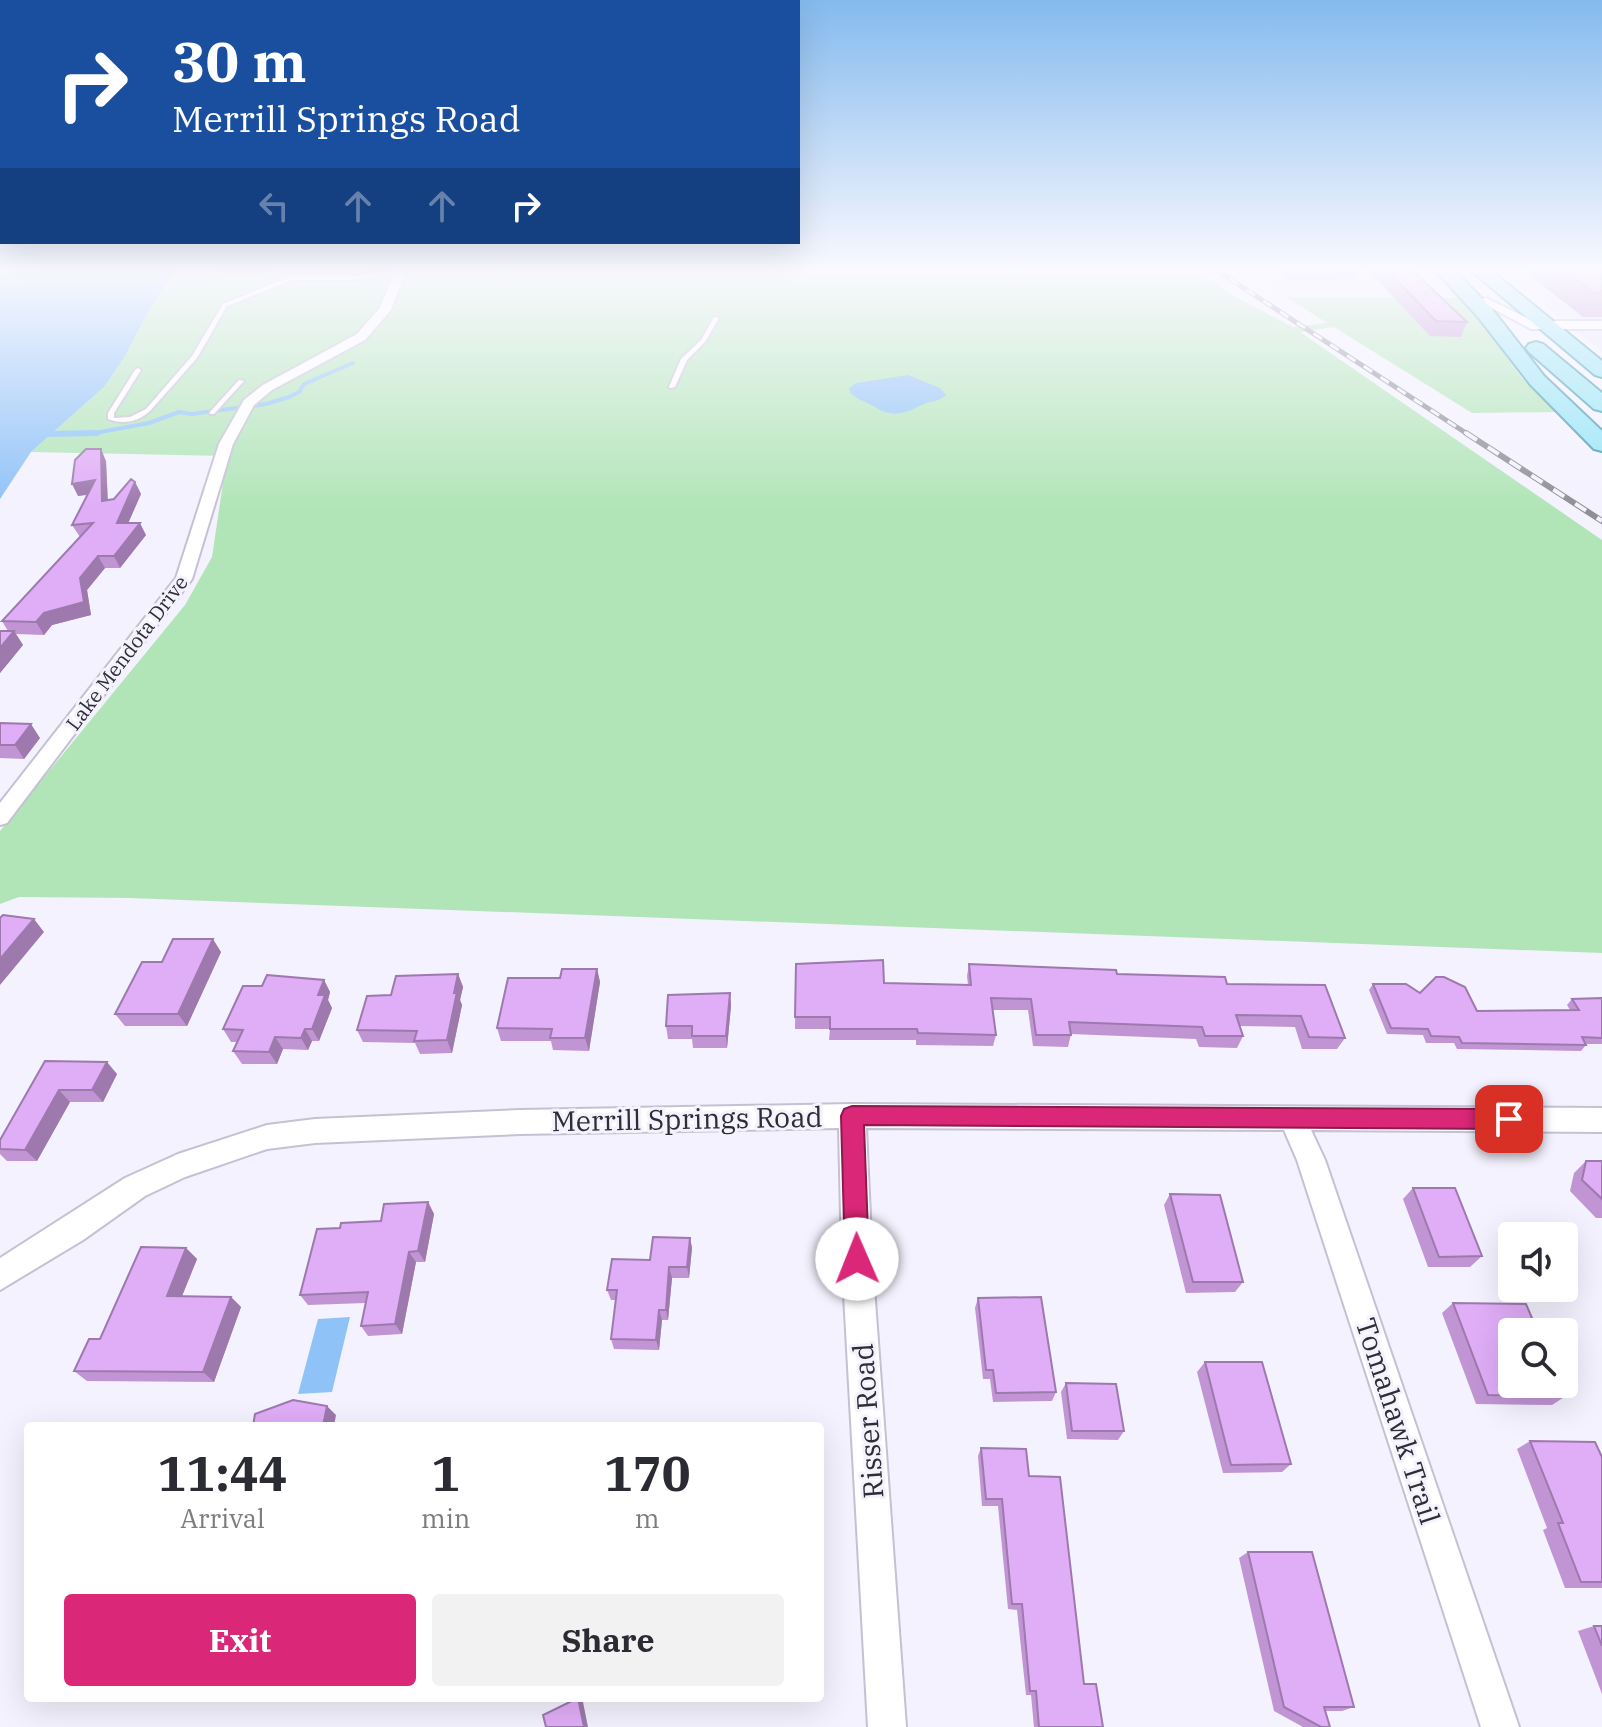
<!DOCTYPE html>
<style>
body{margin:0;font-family:"IBM Plex Serif",serif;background:#f2f2f3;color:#2b2b33;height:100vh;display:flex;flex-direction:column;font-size:30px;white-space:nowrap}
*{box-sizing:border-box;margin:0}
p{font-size:26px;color:#7c7c81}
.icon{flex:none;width:44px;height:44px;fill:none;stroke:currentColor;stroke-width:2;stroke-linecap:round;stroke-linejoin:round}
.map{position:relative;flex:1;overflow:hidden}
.details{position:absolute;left:24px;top:1422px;width:800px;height:280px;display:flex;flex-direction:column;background:#fff;border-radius:8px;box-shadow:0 8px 32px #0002}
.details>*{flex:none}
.guide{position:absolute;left:0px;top:0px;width:800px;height:244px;box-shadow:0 8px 32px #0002;background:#1a4fa0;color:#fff;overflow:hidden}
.controls{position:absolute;left:1498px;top:1222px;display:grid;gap:16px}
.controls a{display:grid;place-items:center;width:80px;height:80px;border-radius:8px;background:#fff;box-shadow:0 8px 32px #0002;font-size:40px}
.pin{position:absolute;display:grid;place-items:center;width:68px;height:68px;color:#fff;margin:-34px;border-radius:16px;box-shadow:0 4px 12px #0006}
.me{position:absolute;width:88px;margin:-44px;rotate:359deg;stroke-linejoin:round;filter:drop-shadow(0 0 6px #0008)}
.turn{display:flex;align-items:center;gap:28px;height:168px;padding:0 40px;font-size:36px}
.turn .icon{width:104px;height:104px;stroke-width:2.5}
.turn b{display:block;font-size:56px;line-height:68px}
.lanes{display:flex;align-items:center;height:76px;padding:0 40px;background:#0003;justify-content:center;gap:40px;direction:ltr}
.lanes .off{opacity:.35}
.eta{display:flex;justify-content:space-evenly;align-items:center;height:136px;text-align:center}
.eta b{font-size:48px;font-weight:700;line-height:56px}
.button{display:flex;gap:16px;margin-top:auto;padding:16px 40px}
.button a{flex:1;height:92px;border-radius:8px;background:#db2777;color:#fff;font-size:32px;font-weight:700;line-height:92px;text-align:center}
.button a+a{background:#f2f2f3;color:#2b2b33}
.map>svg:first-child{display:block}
.built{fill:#eae7fc}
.green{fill:#b1e5b7}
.water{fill:#8fc2f7}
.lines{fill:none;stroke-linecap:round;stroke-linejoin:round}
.stream-far1{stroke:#8fc2f7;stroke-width:4}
.stream{stroke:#8fc2f7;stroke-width:6}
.service-casing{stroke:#c4c1d4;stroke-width:4}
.minor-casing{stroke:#c4c1d4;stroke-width:4}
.primary-casing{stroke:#439aae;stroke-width:4}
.service{fill:#fff;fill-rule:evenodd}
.minor{fill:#fff;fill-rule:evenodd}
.primary{fill:#95e5f6;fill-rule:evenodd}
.rail-far1-casing{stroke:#8f8d97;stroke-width:5}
.rail-casing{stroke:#8f8d97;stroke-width:6}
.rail-far1{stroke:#f4f2fe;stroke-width:3;stroke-dasharray:10;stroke-linecap:butt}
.rail{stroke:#f4f2fe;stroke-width:4;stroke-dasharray:13;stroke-linecap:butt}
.wall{fill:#c195d4}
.shaded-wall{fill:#9d79ad}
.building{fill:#e0adf7;stroke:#9d79ad;stroke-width:2}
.route{fill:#db2777;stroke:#8e194d;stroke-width:2}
.labels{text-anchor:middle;stroke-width:6;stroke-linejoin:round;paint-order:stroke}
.far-street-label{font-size:20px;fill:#2e2d34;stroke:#f4f2fe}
.near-street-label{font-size:28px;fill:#2e2d34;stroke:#f4f2fe}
</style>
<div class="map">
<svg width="1602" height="1727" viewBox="0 0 1602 1727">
<rect width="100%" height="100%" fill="#f4f2fe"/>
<path class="built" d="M 1242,268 L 1429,268 L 1462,298 L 1286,297 Z
M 1498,268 L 1602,268 L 1602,352 Z"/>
<path class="green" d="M 408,268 L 1193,268 L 1234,296 L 1293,327 L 1327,323 L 1286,297 L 1462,298 L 1522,378 L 1556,412 L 1472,413 L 1334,327 L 1300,332 L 1602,540 L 1602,953 L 130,898 L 19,897 L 0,904 L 0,831 L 185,605 L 212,557 L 227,456 L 31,452 L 104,387 L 124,358 L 152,305 L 175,275 Z"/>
<path class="water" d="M 0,268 L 179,268 L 152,305 L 124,358 L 104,387 L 31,452 L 0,499 Z
M 908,375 L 940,388 L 946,395 C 938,403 931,400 922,405 C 903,414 892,418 873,406 C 865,401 857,400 850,392 L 849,388 L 856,383 Z
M 350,1317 L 332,1392 L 298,1394 L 318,1319 Z"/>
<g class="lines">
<path class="stream-far1" d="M 46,434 L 95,433 L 149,423 L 179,412 L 192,414 L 266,404 L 289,397 L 299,392 L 304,384 L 353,363"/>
<path class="stream" d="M 46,434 L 97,433"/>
<g class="service-casing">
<path id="service" d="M 1475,268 L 1523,268 L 1520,270 L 1477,270 Z
M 401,271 L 403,274 L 348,280 L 292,280 L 227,306 L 197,358 L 150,411 C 138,422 123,425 108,419 L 108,413 L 135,370 L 138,368 L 141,370 L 114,413 L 114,418 L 130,417 L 146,409 L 192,356 L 223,304 L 291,276 L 348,276 Z
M 714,317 L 719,318 L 705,342 L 687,360 L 675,387 L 670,388 L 669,387 L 681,359 L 701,340 Z
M 239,380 L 244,381 L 214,414 L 210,414 L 210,412 Z"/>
</g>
<g class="minor-casing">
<path id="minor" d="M 397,268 L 407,268 L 391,310 L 365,340 L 272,390 L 254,405 L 233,444 L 192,579 L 7,823 L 0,825 L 0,803 L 176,578 L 219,444 L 244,400 L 263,385 L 357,334 L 379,309 Z
M 1486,298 L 1533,321 L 1602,321 L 1602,329 L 1531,329 L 1482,303 L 1482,299 Z
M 852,1104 L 1602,1108 L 1602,1132 L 1311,1130 L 1325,1160 L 1519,1727 L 1481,1727 L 1297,1160 L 1284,1130 L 866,1128 L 872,1259 L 906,1727 L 868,1727 L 842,1259 L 839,1128 L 520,1134 L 315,1143 L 267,1149 L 185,1177 L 145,1196 L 83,1240 L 0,1290 L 0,1258 L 125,1178 L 178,1154 L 267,1125 L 315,1119 L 520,1110 Z"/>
</g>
<g class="primary-casing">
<path id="primary" d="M 1433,268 L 1452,268 L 1492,309 L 1544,376 L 1602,431 L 1602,451 L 1594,449 L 1530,384 L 1478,317 Z
M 1468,268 L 1488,268 L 1602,361 L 1602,377 L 1595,375 Z
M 1536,342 L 1543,344 L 1602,393 L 1602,411 L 1594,409 L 1529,352 L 1526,348 L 1529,344 Z"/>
</g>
<use href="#service" class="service"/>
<use href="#minor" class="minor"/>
<use href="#primary" class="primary"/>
<g class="rail-far1-casing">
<path id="rail-far1" d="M 1213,268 L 1469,435"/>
</g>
<g class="rail-casing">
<path id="rail" d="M 1466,433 L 1602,521"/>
</g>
<use href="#rail-far1" class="rail-far1"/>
<use href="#rail" class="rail"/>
</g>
<path class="wall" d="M 216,268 L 269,268 L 265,273 L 218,273 Z
M 1278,268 L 1358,268 L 1354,279 L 1290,280 Z
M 1372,268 L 1410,268 L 1467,322 L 1461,337 L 1430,336 L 1370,272 Z
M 1525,268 L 1602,268 L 1602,317 L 1583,317 L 1524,271 Z
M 106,461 L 108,500 L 114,499 L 135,482 L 141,494 L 128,523 L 146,535 L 120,568 L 105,568 L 87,590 L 91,615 L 52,625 L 44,635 L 16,634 L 23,645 L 0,673 L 0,631 L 8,631 L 2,621 L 80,537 L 72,525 L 87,495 L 78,496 Z
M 0,723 L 40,738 L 24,759 L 0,758 Z
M 221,952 L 187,1026 L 125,1026 L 115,1014 L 162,962 Z
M 796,964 L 884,983 L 968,985 L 967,976 L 969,964 L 1227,984 L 1325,985 L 1345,1038 L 1337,1049 L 1302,1049 L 1295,1027 L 1240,1026 L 1243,1036 L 1237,1048 L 1199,1047 L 1196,1039 L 1071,1034 L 1068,1047 L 1033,1046 L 1028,1010 L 993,1010 L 996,1035 L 993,1046 L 916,1045 L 916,1040 L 829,1040 L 830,1029 L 795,1029 Z
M 597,969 L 600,982 L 589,1051 L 553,1050 L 551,1041 L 501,1041 L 497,1028 L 560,978 Z
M 458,974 L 463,987 L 460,1000 L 462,1005 L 452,1053 L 420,1054 L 415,1043 L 363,1042 L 357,1030 L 391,995 Z
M 324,980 L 330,992 L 328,1000 L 332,1008 L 319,1041 L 312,1041 L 308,1050 L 283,1049 L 277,1064 L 242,1064 L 233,1051 L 238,1042 L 231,1042 L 223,1029 L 262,986 Z
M 1373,984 L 1420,993 L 1477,1011 L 1570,1010 L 1567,1005 L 1572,999 L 1602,998 L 1602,1044 L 1585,1044 L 1586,1045 L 1581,1051 L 1457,1049 L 1454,1043 L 1426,1043 L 1423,1035 L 1387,1034 L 1369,990 Z
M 730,993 L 731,1006 L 727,1048 L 693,1048 L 692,1039 L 668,1039 L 666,1026 Z
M 45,1061 L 117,1074 L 103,1102 L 70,1102 L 37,1161 L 7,1161 L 0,1154 L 0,1140 Z
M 1586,1161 L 1602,1161 L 1602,1218 L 1596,1218 L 1570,1191 L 1574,1173 Z
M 1413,1188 L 1482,1256 L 1470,1267 L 1428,1267 L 1403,1199 Z
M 1170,1194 L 1243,1282 L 1235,1292 L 1186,1293 L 1164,1205 Z
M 428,1202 L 434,1214 L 425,1262 L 416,1262 L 402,1334 L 368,1336 L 361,1326 L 366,1303 L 308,1305 L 300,1295 L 340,1228 L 381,1221 Z
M 690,1238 L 692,1248 L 689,1278 L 672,1278 L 668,1320 L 662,1320 L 659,1350 L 614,1349 L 611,1339 L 616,1300 L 611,1300 L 607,1290 L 650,1260 Z
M 186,1248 L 197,1259 L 182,1296 L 231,1297 L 241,1307 L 214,1382 L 87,1381 L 74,1371 L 100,1339 Z
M 978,1298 L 1056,1392 L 1052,1401 L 993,1402 L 990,1379 L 983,1379 L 975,1308 Z
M 1453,1303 L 1566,1396 L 1552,1405 L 1476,1404 L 1442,1313 Z
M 1205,1362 L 1291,1464 L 1282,1472 L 1223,1473 L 1197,1372 Z
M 1066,1383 L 1124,1431 L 1118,1440 L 1067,1439 L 1061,1392 Z
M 1530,1441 L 1602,1457 L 1602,1588 L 1565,1588 L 1543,1530 L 1547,1528 L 1517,1449 Z
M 981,1448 L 1029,1476 L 1084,1684 L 1103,1727 L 1034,1727 L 1031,1695 L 1026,1695 L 1017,1610 L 1008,1609 L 998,1506 L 982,1506 L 978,1456 Z
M 1248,1552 L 1354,1707 L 1342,1711 L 1325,1711 L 1321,1727 L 1303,1727 L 1274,1711 L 1239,1558 Z
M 1594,1626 L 1602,1626 L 1602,1694 L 1578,1631 Z"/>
<path class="shaded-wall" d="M 101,449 L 106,461 L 108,513 L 102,501 Z
M 95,480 L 101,492 L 78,496 L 72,484 Z
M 135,482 L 141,494 L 123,535 L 117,523 Z
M 140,523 L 146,535 L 120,568 L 114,556 Z
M 98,556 L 105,568 L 87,590 L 91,615 L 52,625 L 44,635 L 36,622 L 80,578 Z
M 14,631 L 23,645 L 0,673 L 0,648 Z
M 31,724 L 40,738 L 24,759 L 15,745 Z
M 34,919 L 44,932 L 0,985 L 0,959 Z
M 213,939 L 221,952 L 187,1026 L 178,1014 Z
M 597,969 L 600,982 L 589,1051 L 585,1038 Z
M 458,974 L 463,987 L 460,1000 L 462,1005 L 452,1053 L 447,1040 Z
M 324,980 L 330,992 L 328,1000 L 332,1008 L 319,1041 L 312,1029 L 318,995 Z
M 730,993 L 731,1006 L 727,1048 L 726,1036 Z
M 305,1029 L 312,1041 L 308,1050 L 301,1038 Z
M 275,1037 L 283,1049 L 277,1064 L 269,1052 Z
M 107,1062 L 117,1074 L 103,1102 L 92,1090 Z
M 59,1090 L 70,1102 L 37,1161 L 25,1150 Z
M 428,1202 L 434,1214 L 425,1262 L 418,1251 Z
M 690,1238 L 692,1248 L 689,1278 L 687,1267 Z
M 186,1248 L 197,1259 L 178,1306 L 167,1296 Z
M 409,1252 L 416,1262 L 402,1334 L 395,1324 Z
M 669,1267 L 672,1278 L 668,1320 L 666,1310 Z
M 231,1297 L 241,1307 L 214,1382 L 203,1372 Z
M 659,1310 L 662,1320 L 659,1350 L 656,1340 Z
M 327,1406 L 336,1415 L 334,1426 L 323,1426 Z
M 578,1698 L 583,1702 L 588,1727 L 584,1727 Z"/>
<path class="building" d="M 1385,268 L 1410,268 L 1467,322 L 1436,321 Z
M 1561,268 L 1602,268 L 1602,292 L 1595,293 Z
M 86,449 L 101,449 L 102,501 L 114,499 L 131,479 L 135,482 L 117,523 L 140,523 L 114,556 L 98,556 L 80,578 L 84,602 L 44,613 L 36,622 L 2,621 L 93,523 L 72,525 L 95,480 L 72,484 L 75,460 Z
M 0,631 L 14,631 L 0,648 Z
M 0,723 L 31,724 L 15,745 L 0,745 Z
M 3,915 L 34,919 L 0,959 L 0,918 Z
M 173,939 L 213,939 L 178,1014 L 115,1014 L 142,962 L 162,962 Z
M 883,960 L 884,983 L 971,985 L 969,964 L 1116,970 L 1117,974 L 1225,977 L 1227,984 L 1325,985 L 1345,1038 L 1309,1037 L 1301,1016 L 1236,1015 L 1243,1036 L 1205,1036 L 1202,1027 L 1069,1022 L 1071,1035 L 1036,1035 L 1031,999 L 991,998 L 996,1035 L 918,1033 L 917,1029 L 830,1029 L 830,1017 L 795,1017 L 796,964 Z
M 562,969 L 597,969 L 585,1038 L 550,1038 L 552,1029 L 497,1028 L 508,978 L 560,978 Z
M 458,974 L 454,993 L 457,992 L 447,1040 L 414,1041 L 417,1031 L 357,1030 L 367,996 L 391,995 L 396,976 Z
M 267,975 L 324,980 L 318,995 L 325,995 L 312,1029 L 305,1029 L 301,1038 L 275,1037 L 269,1052 L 233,1051 L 243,1030 L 223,1029 L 243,986 L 262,986 Z
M 1436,977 L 1444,977 L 1465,987 L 1477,1011 L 1579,1010 L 1572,999 L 1602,998 L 1602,1038 L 1582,1037 L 1586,1045 L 1462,1043 L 1459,1037 L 1431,1036 L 1428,1029 L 1391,1028 L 1373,984 L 1406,984 L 1420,993 Z
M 730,993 L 726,1036 L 692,1036 L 692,1026 L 666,1026 L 668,995 Z
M 45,1061 L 107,1062 L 92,1090 L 59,1090 L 25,1150 L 0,1149 L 0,1140 Z
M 1586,1161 L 1602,1161 L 1602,1199 L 1582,1180 Z
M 1413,1188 L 1455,1188 L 1482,1256 L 1439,1257 Z
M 1170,1194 L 1220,1195 L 1243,1282 L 1193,1282 Z
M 428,1202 L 418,1251 L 409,1252 L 395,1324 L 361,1326 L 368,1292 L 300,1295 L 317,1229 L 340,1228 L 341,1223 L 381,1221 L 384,1204 Z
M 653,1237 L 690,1238 L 687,1267 L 669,1267 L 666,1310 L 659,1310 L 656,1340 L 611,1339 L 617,1290 L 607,1290 L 612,1259 L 650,1260 Z
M 141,1247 L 186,1248 L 167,1296 L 231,1297 L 203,1372 L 74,1371 L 89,1339 L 100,1339 Z
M 1041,1297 L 1056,1392 L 996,1393 L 993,1370 L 986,1370 L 978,1298 Z
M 1453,1303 L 1526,1304 L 1538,1332 L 1512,1332 L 1512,1384 L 1560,1384 L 1566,1396 L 1488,1395 Z
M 1205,1362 L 1262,1362 L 1291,1464 L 1231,1465 Z
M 1066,1383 L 1116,1384 L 1124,1431 L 1072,1431 Z
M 293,1400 L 327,1406 L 323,1426 L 253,1426 L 255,1414 Z
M 1530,1441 L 1595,1442 L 1602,1457 L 1602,1582 L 1581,1582 L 1558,1523 L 1563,1523 Z
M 981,1448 L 1026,1449 L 1029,1476 L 1060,1477 L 1084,1684 L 1096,1684 L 1103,1727 L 1039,1727 L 1036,1691 L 1030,1691 L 1022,1604 L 1012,1604 L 1002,1499 L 986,1499 Z
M 1248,1552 L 1312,1552 L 1354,1707 L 1324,1707 L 1330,1727 L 1321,1727 L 1284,1707 Z
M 1594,1626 L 1602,1626 L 1602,1646 Z
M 578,1698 L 584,1727 L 546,1727 L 543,1715 Z"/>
<linearGradient id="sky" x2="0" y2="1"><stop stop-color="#84baee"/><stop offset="0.53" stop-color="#faf9ff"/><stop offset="1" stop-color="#faf9ff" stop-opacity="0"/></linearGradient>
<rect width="1602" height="509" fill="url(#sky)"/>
<path class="route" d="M 852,1106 L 1509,1109 L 1517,1112 L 1520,1119 L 1517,1126 L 1509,1129 L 864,1125 L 869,1259 L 865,1267 L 857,1271 L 848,1267 L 845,1259 L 841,1116 L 844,1109 Z"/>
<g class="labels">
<g class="far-street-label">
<text transform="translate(127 653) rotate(-53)" y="7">Lake Mendota Drive</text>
</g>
<g class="near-street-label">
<text transform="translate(687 1119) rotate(-1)" y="10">Merrill Springs Road</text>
<text transform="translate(868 1421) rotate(-94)" y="10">Risser Road</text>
<text transform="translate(1398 1421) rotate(72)" y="10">Tomahawk Trail</text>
</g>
</g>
</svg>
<div class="controls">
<a><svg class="icon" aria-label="sound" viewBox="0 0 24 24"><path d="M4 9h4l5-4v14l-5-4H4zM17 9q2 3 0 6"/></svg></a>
<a><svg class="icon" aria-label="search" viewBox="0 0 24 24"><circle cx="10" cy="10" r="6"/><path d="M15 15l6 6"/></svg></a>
</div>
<div class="pin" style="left:1509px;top:1119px;background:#d93025"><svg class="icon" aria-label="arrive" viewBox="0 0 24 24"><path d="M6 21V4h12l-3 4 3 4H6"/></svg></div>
<svg class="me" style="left:857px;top:1259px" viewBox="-20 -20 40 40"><circle r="19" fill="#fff"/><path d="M0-13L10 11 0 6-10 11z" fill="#db2777"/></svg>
<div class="guide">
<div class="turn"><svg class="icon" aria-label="right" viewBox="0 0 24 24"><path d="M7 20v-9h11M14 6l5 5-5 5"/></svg><div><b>30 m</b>Merrill Springs Road</div></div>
<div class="lanes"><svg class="icon off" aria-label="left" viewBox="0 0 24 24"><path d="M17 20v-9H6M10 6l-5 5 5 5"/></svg><svg class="icon off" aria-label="ahead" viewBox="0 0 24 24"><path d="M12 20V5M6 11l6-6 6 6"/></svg><svg class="icon off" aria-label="ahead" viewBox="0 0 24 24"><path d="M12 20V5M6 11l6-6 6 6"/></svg><svg class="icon" aria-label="right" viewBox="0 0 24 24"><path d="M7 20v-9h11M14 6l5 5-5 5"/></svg></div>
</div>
<section class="details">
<div class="eta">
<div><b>11:44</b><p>Arrival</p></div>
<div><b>1</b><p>min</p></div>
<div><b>170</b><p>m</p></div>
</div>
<div class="button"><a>Exit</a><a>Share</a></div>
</section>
</div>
